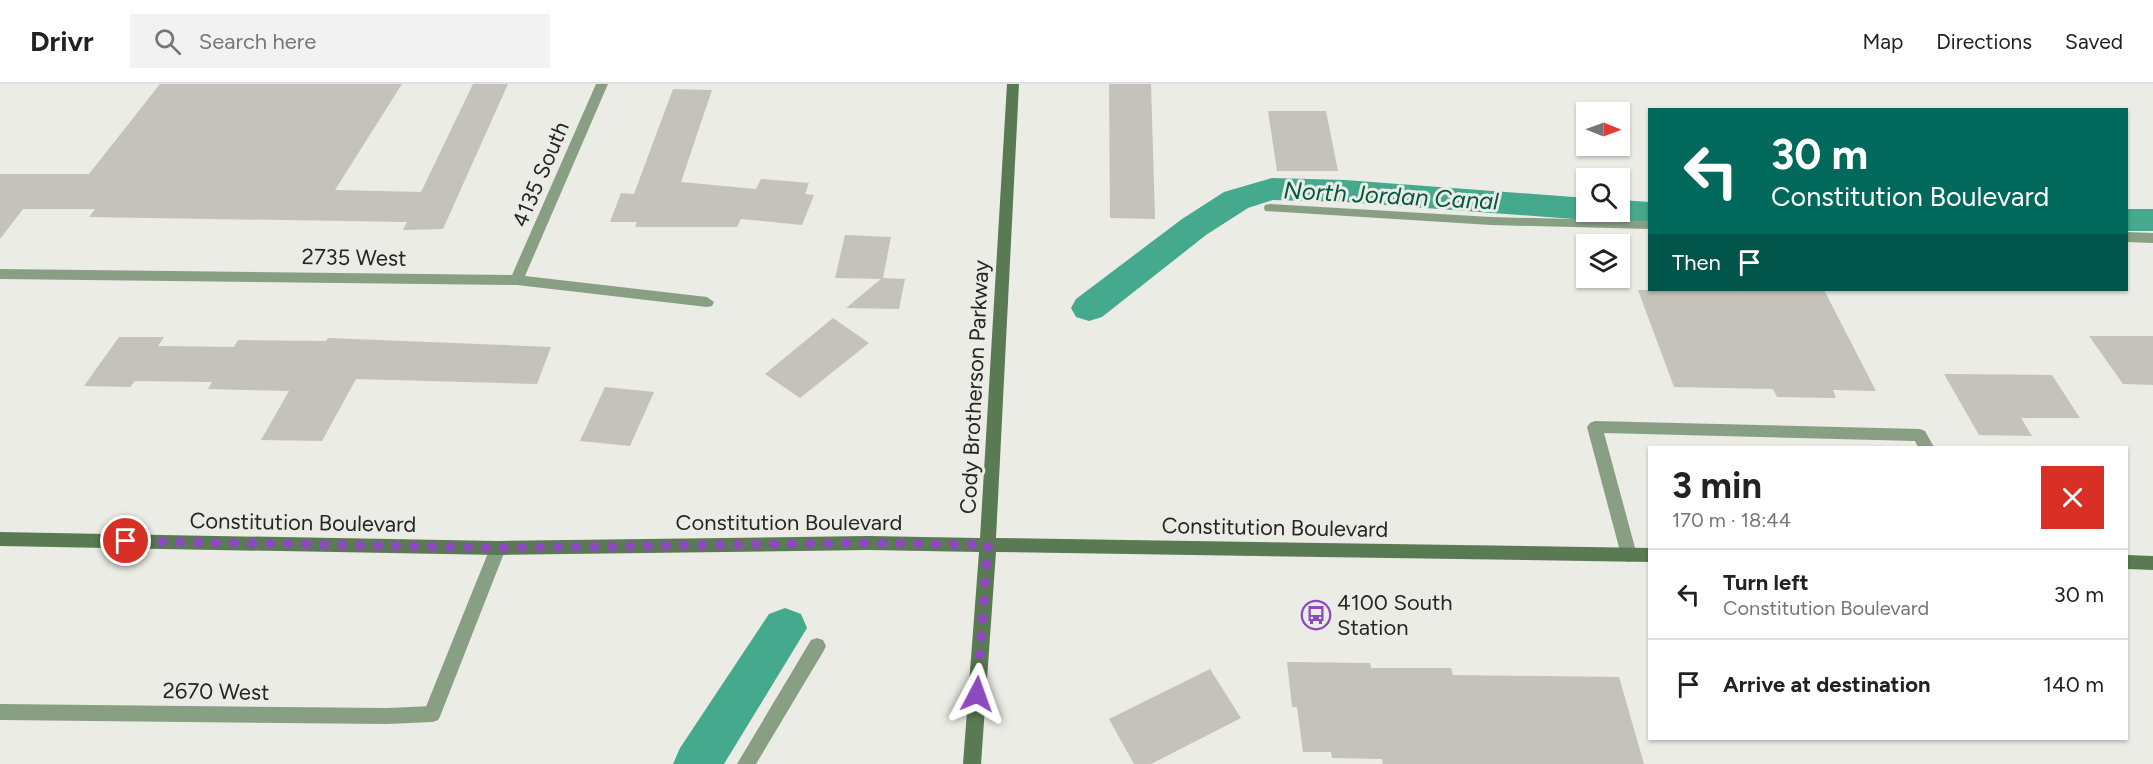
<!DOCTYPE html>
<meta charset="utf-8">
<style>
body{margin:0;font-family:Figtree,sans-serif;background:#f2f2f2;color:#222;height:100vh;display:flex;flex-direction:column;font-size:22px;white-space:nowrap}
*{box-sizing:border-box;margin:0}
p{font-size:20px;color:#767676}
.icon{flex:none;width:33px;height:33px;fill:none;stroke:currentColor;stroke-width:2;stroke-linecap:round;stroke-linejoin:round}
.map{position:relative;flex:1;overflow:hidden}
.drawer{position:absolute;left:1648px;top:362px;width:480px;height:294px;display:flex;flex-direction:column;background:#fff;border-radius:0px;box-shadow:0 2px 4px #0004}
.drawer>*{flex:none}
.top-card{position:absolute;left:1648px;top:24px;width:480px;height:183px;border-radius:0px;box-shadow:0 2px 4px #0004;background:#00695c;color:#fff;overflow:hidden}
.needle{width:39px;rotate:91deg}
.controls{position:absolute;left:1576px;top:18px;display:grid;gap:12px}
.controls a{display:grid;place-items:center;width:54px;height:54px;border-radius:0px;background:#fff;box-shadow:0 2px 4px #0004;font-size:30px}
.pin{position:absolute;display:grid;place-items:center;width:51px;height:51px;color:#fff;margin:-26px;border:3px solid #fff;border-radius:50%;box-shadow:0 2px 6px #0007}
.me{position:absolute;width:66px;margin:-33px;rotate:4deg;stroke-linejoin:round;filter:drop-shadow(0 0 4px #0008)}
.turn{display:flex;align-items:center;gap:21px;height:126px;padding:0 24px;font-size:27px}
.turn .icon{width:78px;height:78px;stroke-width:2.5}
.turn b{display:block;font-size:42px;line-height:51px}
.then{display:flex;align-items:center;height:57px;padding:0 24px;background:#0003;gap:12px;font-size:22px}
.round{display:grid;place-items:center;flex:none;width:63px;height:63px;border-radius:0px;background:#f2f2f2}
.head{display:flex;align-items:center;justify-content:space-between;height:102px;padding:0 24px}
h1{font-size:36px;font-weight:700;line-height:45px}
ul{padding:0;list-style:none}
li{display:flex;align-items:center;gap:18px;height:90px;padding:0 24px;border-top:2px solid #e0e0e0}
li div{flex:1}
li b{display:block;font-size:22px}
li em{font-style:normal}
header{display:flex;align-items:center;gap:36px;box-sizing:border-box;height:84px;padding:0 30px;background:#fff;border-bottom:2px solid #e0e0e0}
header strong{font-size:28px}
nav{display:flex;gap:33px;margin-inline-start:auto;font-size:21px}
.search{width:420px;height:54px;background:#f2f2f2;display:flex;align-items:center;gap:15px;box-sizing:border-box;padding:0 21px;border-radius:0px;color:#767676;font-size:22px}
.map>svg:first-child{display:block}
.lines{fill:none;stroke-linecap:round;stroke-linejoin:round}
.canal{fill:#45a98e;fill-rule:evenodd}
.building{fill:#c5c1bb}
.lane{fill:#899f84;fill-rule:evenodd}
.street{fill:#899f84;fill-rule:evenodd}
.secondary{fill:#5a7a53;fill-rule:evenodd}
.route{stroke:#8c4abe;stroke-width:10;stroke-dasharray:0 18}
.labels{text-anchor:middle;stroke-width:6;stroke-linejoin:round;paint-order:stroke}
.street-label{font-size:22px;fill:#262724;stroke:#ebece5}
.poi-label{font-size:22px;fill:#262724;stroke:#ebece5;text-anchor:start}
.water-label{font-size:24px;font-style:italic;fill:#005744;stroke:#ebece5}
</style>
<header>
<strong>Drivr</strong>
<div class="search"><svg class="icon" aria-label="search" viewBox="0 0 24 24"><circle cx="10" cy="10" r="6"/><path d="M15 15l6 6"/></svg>Search here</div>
<nav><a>Map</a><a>Directions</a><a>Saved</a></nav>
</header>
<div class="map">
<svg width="2153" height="680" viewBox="0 0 2153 680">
<rect width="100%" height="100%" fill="#ebece5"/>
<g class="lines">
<path class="canal" d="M 1272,94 L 1345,96 L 1587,114 L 1587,128 L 1602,128 L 1599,133 L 1587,136 L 1345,118 L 1273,116 L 1248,124 L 1206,151 L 1102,233 L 1089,237 L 1076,233 L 1071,224 L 1076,215 L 1182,135 L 1224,108 Z
M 1620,116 L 1650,118 L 1650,140 L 1608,135 L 1604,128 L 1620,128 Z
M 2127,125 L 2153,125 L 2153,147 L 2127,147 Z
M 785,524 L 801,530 L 807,544 L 724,680 L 673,680 L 680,664 L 769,530 Z"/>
</g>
<path class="building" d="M 160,0 L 402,0 L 335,106 L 421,108 L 473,0 L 508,0 L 443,145 L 403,146 L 407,138 L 89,133 L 95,125 L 23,125 L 0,155 L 0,90 L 89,90 Z
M 1109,0 L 1151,0 L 1155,135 L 1110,134 Z
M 673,5 L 712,6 L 681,98 L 756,105 L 761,95 L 809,99 L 805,110 L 814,111 L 802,141 L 741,135 L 737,143 L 635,143 L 637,138 L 610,138 L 621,109 L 634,110 Z
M 1268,27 L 1326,27 L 1338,87 L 1277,87 Z
M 845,151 L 891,153 L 883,194 L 905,195 L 899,225 L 846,224 L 881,195 L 835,194 Z
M 1638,206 L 1824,206 L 1876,307 L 1833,306 L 1836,314 L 1777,313 L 1773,305 L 1674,303 Z
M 833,234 L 869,259 L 800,314 L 765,290 Z
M 2089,252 L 2153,252 L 2153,301 L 2123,300 Z
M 119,253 L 164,253 L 158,262 L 234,263 L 238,256 L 326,257 L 328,254 L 551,263 L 537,300 L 356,295 L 322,357 L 261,356 L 289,307 L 208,305 L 212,298 L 135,297 L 130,303 L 84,302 Z
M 1944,290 L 2052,291 L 2080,334 L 2021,334 L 2032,352 L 1979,351 Z
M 605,303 L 654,308 L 630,362 L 580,357 Z
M 1287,578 L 1370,579 L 1371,584 L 1451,584 L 1453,591 L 1619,593 L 1644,680 L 1383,680 L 1382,675 L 1332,674 L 1331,668 L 1303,668 L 1297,623 L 1292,623 Z
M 1210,585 L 1241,634 L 1151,680 L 1134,680 L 1109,635 Z"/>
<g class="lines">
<path class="lane" d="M 1270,120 L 1491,133 L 1650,137 L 1650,145 L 1491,141 L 1265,127 L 1264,124 L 1265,121 Z
M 2127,148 L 2153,149 L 2153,159 L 2127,158 Z
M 1595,337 L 1920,345 L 1925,347 L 1934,363 L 1918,363 L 1915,357 L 1604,349 L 1637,471 L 1635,476 L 1629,478 L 1623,476 L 1621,471 L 1587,343 L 1590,339 Z
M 498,457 L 504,459 L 506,464 L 441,630 L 438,636 L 432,638 L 426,636 L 423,630 L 490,464 L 492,459 Z
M 817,554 L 823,556 L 826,562 L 823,568 L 756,680 L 737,680 L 811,556 Z"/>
<path class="street" d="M 596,0 L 608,0 L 525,192 L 707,213 L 714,218 L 712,222 L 707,223 L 517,201 L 0,195 L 0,185 L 512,191 Z
M 0,620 L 387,624 L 432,622 L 438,624 L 441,630 L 438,636 L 432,638 L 387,640 L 0,636 Z"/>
<path class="secondary" d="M 1007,0 L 1019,0 L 996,454 L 1650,464 L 1650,478 L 996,468 L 981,680 L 963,680 L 979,468 L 868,466 L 498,471 L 0,462 L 0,448 L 498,457 L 868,452 L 980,454 Z
M 2127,471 L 2153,472 L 2153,486 L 2127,485 Z"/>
</g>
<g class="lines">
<path class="route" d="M 126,457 L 498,464 L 868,459 L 988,461 L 977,610"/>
</g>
<defs>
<g id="bus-ring" transform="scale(1.5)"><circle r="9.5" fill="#ebece5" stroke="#8c4abe" stroke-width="1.5"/><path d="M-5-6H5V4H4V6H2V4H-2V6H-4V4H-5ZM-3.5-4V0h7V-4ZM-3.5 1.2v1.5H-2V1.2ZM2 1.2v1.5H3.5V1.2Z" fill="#8c4abe"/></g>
</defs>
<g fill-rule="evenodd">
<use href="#bus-ring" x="1316" y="531"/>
</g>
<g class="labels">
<g class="street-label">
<text transform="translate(540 90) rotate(-67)" y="8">4135 South</text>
<text transform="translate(354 173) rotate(1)" y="8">2735 West</text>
<text transform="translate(974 303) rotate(-87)" y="8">Cody Brotherson Parkway</text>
<text transform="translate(303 438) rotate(1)" y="8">Constitution Boulevard</text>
<text x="789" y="446">Constitution Boulevard</text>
<text transform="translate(1275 443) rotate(1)" y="8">Constitution Boulevard</text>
<text transform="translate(216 607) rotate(1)" y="8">2670 West</text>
</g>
<g class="poi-label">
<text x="1337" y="526">4100 South<tspan x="1337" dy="25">Station</tspan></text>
</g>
<g class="water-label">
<text transform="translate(1391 112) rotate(3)" y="8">North Jordan Canal</text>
</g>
</g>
</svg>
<div class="controls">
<a><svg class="needle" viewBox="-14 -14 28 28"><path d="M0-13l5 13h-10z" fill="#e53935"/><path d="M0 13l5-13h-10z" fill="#767676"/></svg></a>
<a><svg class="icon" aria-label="search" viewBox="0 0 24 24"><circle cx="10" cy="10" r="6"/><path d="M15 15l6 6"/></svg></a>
<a><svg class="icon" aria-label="layers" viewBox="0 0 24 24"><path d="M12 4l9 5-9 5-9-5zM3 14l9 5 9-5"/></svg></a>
</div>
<div class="pin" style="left:126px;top:457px;background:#d93025"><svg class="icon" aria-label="arrive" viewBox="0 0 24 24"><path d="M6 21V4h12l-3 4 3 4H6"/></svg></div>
<svg class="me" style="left:977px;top:610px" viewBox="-20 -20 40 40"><path d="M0-17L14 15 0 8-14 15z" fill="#8c4abe" stroke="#fff" stroke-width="4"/></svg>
<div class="top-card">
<div class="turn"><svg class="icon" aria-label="left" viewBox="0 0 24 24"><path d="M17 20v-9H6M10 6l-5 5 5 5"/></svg><div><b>30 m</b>Constitution Boulevard</div></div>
<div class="then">Then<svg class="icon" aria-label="arrive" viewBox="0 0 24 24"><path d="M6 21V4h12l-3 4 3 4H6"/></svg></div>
</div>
<section class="drawer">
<div class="head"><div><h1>3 min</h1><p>170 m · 18:44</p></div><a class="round" style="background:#d93025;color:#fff"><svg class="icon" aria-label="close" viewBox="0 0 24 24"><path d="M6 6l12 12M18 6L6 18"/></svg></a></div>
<ul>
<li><svg class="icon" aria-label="left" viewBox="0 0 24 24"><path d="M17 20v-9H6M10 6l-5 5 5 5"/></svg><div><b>Turn left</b><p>Constitution Boulevard</p></div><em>30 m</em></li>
<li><svg class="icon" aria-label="arrive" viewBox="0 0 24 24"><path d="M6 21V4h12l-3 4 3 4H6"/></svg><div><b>Arrive at destination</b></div><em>140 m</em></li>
</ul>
</section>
</div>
